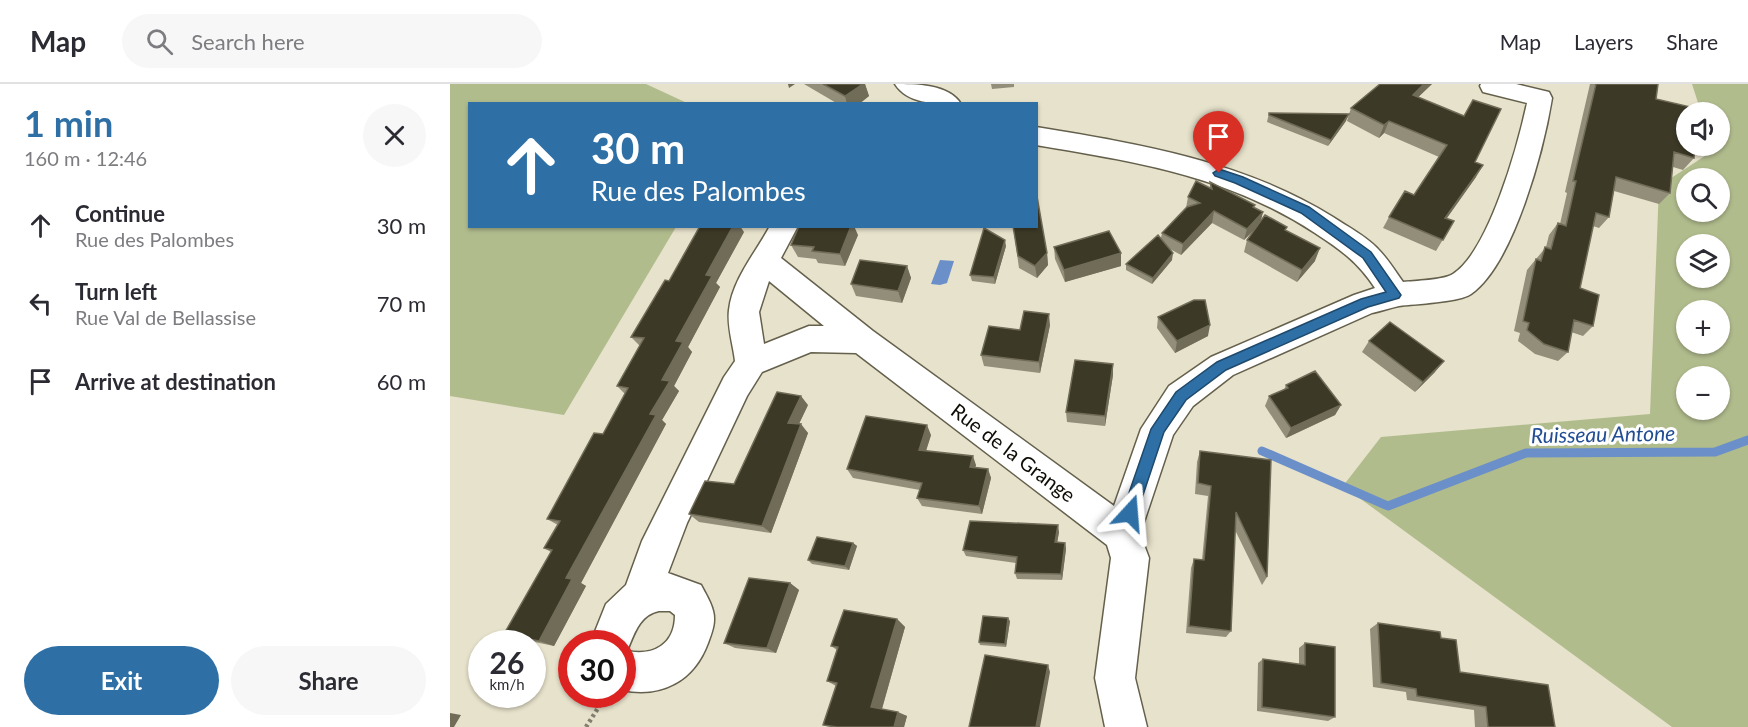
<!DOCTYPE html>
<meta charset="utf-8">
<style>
body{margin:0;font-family:Lato,sans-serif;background:#f7f7f7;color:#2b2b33;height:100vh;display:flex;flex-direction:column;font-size:22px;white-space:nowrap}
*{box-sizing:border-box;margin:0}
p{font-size:20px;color:#7c7c81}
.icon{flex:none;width:33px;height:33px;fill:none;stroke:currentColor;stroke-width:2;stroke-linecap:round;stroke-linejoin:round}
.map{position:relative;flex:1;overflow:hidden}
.side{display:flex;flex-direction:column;background:#fff;width:450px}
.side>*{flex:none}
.banner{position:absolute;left:18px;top:18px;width:570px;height:126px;border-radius:0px;box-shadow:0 2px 4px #0004;background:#2e70a6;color:#fff;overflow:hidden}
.tools{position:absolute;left:1226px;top:18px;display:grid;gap:12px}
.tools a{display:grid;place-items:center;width:54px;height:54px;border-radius:50%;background:#fff;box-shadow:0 2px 4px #0004;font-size:30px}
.speed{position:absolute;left:18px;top:546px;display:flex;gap:12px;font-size:30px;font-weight:700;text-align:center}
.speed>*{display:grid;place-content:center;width:78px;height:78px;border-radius:50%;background:#fff;box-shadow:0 2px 4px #0004;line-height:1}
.speed small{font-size:15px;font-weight:400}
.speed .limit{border:9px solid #d22;background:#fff;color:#111}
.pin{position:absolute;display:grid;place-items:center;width:51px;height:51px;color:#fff;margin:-62px -26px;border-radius:50% 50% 50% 0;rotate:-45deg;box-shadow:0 0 6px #0007}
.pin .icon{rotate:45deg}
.me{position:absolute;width:66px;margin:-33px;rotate:19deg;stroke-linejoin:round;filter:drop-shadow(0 0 4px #0008)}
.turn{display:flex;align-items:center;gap:21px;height:126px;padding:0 24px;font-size:27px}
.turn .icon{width:78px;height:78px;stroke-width:2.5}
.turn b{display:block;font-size:42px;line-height:51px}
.round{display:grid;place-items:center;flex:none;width:63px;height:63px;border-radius:32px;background:#f7f7f7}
.headline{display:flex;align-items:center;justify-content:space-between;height:102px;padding:0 24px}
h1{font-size:36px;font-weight:700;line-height:45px;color:#2e70a6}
.cta{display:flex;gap:12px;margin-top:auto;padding:12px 24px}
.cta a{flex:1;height:69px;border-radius:36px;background:#2e70a6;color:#fff;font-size:24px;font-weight:700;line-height:69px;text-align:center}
.cta a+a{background:#f7f7f7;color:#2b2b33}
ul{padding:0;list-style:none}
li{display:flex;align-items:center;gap:18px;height:78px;padding:0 24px}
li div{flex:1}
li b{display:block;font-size:22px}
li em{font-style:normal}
header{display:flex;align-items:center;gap:36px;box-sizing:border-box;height:84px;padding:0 30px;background:#fff;border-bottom:2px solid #e1e1e2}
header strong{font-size:28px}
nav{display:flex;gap:33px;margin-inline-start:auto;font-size:21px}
.search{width:420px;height:54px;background:#f7f7f7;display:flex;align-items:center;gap:15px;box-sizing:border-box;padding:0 21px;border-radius:33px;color:#7c7c81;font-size:22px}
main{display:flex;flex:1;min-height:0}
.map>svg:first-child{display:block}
.green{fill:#b1bc8d;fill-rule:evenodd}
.water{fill:#6b8fc9}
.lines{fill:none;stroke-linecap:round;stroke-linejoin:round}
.stream{stroke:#6b8fc9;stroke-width:9}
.minor-casing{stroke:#64604c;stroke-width:3}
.path{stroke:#837f6f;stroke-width:4.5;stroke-dasharray:3 3;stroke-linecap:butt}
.minor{fill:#fff;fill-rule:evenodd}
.wall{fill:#928e79}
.shaded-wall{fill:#706c58}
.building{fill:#3d3927;stroke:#706c58;stroke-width:1.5}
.route{fill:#2e70a6;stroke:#1e496c;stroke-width:1.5}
.labels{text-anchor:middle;stroke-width:6;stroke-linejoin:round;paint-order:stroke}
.street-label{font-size:20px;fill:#0e0c05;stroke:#fff}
.water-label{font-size:21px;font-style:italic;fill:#214d94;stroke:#fff}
</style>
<header>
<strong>Map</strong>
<div class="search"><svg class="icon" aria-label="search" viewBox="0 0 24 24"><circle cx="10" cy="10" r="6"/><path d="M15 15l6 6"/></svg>Search here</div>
<nav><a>Map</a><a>Layers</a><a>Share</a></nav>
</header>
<main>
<section class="side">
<div class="headline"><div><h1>1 min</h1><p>160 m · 12:46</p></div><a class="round"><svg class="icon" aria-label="close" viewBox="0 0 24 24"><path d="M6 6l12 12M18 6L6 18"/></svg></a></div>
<ul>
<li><svg class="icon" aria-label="ahead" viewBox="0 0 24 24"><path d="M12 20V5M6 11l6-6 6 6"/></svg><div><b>Continue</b><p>Rue des Palombes</p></div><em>30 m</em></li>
<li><svg class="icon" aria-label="left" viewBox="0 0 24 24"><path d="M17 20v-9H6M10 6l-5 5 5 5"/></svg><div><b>Turn left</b><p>Rue Val de Bellassise</p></div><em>70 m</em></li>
<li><svg class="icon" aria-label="arrive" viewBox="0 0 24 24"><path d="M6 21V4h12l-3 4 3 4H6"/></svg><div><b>Arrive at destination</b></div><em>60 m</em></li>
</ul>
<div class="cta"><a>Exit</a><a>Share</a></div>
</section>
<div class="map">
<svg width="1298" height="643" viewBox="0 0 1298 643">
<rect width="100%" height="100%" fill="#e7e2cb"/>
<path class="green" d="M 0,0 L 196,0 L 237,19 L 20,20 L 20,142 L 226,143 L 114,331 L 0,312 Z
M 1242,0 L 1298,0 L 1298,643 L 1222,643 L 893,402 L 931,353 L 1200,330 L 1209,102 L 1264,66 L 1263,62 L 1269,62 L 1269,28 L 1251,28 ZM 1236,94 L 1269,94 L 1269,128 L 1236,128 ZM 1236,160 L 1269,160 L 1269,194 L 1236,194 ZM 1236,226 L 1269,226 L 1269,260 L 1236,260 ZM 1236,292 L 1269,292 L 1269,326 L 1236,326 Z"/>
<path class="water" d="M 490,176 L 504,177 L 497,199 L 490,201 L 481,200 Z"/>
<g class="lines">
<path class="stream" d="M 812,367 L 938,422 L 1076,369 L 1265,368 L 1298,356"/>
<g class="minor-casing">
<path id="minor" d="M 445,0 C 465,0 499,0 511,20 C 489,20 458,21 445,0 Z
M 1031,0 L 1066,0 L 1099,8 L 1102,14 C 1094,64 1064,180 1021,210 C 1010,218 965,220 949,222 C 940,224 931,227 922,229 L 783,291 L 743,322 L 723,351 L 690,450 L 699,474 L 685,594 L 697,643 L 655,643 L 645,594 L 661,474 L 657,461 L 406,269 L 361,268 L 312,288 L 297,312 L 237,439 L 218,489 L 251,501 C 255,509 261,518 263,527 C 266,538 262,548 258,559 C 244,597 212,614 172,606 L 172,560 L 140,560 L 156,520 L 176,501 L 192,457 L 274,293 L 285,277 C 283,260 277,243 279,226 C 282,196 306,168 320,142 L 348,142 L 331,174 L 423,247 L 664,422 L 691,345 L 719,302 L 761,273 L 904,211 L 925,204 C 908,178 891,166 865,149 C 778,92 687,78 586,61 L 586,43 C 690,60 793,77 883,133 C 898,143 916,152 928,165 C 938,175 945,187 953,198 C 964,197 994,196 1003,190 C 1039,167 1068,61 1077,19 L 1033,8 L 1030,2 ZM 319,197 L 374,242 L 359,242 L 314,260 L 309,228 ZM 209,527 L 220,527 L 225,531 C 225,561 203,572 177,567 C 184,551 189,531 209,527 Z"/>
</g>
<path class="path" d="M 136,643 L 157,610"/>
<use href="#minor" class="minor"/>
</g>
<path class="wall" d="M 354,0 L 415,0 L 419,12 L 409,20 L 388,20 Z
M 541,0 L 564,0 L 564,3 L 542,5 Z
M 930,0 L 982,0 L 968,13 L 1025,78 L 1026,93 L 997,134 L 1004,137 L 986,167 L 933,144 L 939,133 L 964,111 L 989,73 L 934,49 L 929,54 L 897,37 L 901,24 Z
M 1140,0 L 1208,0 L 1206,15 L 1244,74 L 1233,86 L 1223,83 L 1220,109 L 1209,120 L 1164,107 L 1159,133 L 1149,144 L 1143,142 L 1130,204 L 1143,242 L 1133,252 L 1121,248 L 1118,268 L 1108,277 L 1085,270 L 1068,257 L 1070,249 L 1064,247 L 1077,186 L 1096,163 L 1099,151 L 1108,139 L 1110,140 L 1117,109 L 1115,108 Z
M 819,29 L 896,37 L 878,62 L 817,38 Z
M 760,98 L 805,121 L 804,124 L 813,128 L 810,138 L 836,146 L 865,177 L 847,198 L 794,168 L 797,156 L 807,143 L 794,156 L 762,139 L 731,171 L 720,165 L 722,176 L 702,200 L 676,186 L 676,180 L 711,154 L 712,149 L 736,124 L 738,113 L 760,103 Z
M 563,142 L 597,169 L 598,181 L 587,194 L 569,184 Z
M 294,148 L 266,199 L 270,203 L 238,263 L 242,268 L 224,302 L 229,307 L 212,336 L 216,340 L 131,499 L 136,502 L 104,562 L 70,555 L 54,550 L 101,468 L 94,464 L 108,441 L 97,435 L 153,350 L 175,310 L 167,302 L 190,262 L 181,253 L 219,197 Z
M 408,151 L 395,182 L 368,179 L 366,175 L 348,173 L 341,161 Z
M 556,162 L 545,200 L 522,197 L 520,191 Z
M 604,163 L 671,182 L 615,198 L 605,175 Z
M 457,182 L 461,194 L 452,219 L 406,212 L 401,200 Z
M 708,233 L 758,252 L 725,269 L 707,244 Z
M 600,241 L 590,289 L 534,282 L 531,271 L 570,246 Z
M 919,257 L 985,288 L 965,308 L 912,268 Z
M 663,291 L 655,342 L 617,338 L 616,328 Z
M 836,301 L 891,321 L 885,331 L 836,354 L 815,322 L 819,312 L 834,306 Z
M 358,321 L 349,340 L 358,349 L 321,449 L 249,438 L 239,430 L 284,400 Z
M 481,351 L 476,367 L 526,381 L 525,383 L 538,385 L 541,394 L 532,430 L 472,422 L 467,414 L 470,406 L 403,394 L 397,385 Z
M 750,367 L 821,376 L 817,493 L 812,501 L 785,446 L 781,547 L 776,553 L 736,549 L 741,484 L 744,475 L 752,476 L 758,412 L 745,410 L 747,378 Z
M 609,448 L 607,459 L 615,459 L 616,465 L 612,496 L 567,495 L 565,489 L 566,479 L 516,472 L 513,466 Z
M 403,459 L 407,462 L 399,486 L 362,480 L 358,476 Z
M 340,499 L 349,506 L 326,569 L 285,564 L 274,559 Z
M 447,535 L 455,543 L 432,625 L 457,632 L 454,643 L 380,643 L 373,641 L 386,602 L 377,597 L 387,566 L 381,562 Z
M 560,537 L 556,563 L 530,561 L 529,558 Z
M 928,539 L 991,554 L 1010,588 L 1105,643 L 1025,643 L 1024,626 L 957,616 L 956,608 L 923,603 L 920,545 Z
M 855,559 L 885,633 L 878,637 L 807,627 L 808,579 L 813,575 L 849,580 L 849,564 Z"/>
<path class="shaded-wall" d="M 338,0 L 345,0 L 339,4 Z
M 413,0 L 415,0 L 419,12 L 409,20 L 397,20 L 395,12 Z
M 974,0 L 982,0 L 958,23 L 963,11 Z
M 899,30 L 896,37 L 878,62 L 881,56 Z
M 939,37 L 934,49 L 929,54 L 934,41 Z
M 1033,81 L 1026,93 L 989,145 L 995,134 Z
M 764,127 L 762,139 L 731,171 L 733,160 Z
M 813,128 L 810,140 L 794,156 L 797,145 Z
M 281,142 L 290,142 L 294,148 L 266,199 L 270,203 L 238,263 L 242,268 L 224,302 L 229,307 L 212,336 L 216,340 L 131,499 L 136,502 L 104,562 L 89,557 L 116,494 L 200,330 L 226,257 L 256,191 Z
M 401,142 L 404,142 L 408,151 L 395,182 L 390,170 Z
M 555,156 L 556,162 L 545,200 L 544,193 Z
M 870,164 L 865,177 L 847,198 L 852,186 Z
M 597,169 L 598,181 L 587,194 L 585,182 Z
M 671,169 L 671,182 L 615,198 L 614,186 Z
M 723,169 L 722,176 L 702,200 L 703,194 Z
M 457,182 L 461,194 L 452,219 L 448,207 Z
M 599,230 L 600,241 L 590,289 L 589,278 Z
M 760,241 L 758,252 L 725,269 L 727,257 Z
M 994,277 L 985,288 L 965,308 L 973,298 Z
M 663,280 L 663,291 L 655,342 L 655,332 Z
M 351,312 L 358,321 L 345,348 L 338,339 Z
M 891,321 L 885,331 L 836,354 L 841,344 Z
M 351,340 L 358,349 L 321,449 L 312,442 Z
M 477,341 L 481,351 L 473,376 L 469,366 Z
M 523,372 L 526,381 L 523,392 L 520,383 Z
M 538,385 L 541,394 L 532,430 L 529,422 Z
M 608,441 L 609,448 L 606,465 L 605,458 Z
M 403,459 L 407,462 L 399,486 L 395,482 Z
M 615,459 L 616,465 L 612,496 L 611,490 Z
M 340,499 L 349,506 L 326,569 L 317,564 Z
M 558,534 L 560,537 L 556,563 L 555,560 Z
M 447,535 L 455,543 L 431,628 L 421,623 Z
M 598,581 L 600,588 L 590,643 L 586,643 Z
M 448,628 L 457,632 L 454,643 L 444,643 Z
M 0,629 L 11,631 L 4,643 L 0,643 Z"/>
<path class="building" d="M 373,0 L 413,0 L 395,12 Z
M 930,0 L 974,0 L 963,11 L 1014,32 L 1023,16 L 1051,25 L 1025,78 L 1033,81 L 995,134 L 1004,137 L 993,156 L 939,133 L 955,107 L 964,111 L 997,61 L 939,37 L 934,41 L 901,24 Z
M 1146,0 L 1208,0 L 1206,15 L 1249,25 L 1249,28 L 1236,28 L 1236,62 L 1245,62 L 1244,74 L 1224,68 L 1220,109 L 1166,93 L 1159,133 L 1146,129 L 1130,204 L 1149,211 L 1143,242 L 1124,236 L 1118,268 L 1094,260 L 1077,246 L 1079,239 L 1073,237 L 1086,175 L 1091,177 L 1095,163 L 1101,165 L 1108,139 L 1116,142 L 1126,97 L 1123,97 Z
M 819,29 L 899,30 L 881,56 L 819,31 Z
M 746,97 L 762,105 L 760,98 L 805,121 L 803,123 L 813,128 L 797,145 L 764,127 L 733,160 L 712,149 L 737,123 L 750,119 L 738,113 Z
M 586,107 L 597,169 L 585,182 L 568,172 L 563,142 L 586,142 Z
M 815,131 L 837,143 L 835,146 L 870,164 L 852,186 L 797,156 Z
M 250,142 L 283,142 L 256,191 L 262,192 L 226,257 L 233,258 L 212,296 L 220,297 L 200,330 L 206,331 L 116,494 L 122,495 L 89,557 L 54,550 L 102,466 L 94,464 L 110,437 L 97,435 L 144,349 L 153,350 L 178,304 L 167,302 L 194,254 L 181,253 L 215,196 L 219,197 Z
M 349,142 L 401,142 L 390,170 L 362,167 L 364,163 L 341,161 Z
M 534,144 L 555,156 L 544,193 L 520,191 Z
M 659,147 L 671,169 L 614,186 L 604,163 Z
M 708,151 L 723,169 L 703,194 L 676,180 Z
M 410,176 L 457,182 L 448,207 L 401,200 Z
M 744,216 L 755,216 L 760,241 L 727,257 L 708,233 Z
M 574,227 L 599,230 L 589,278 L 531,271 L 539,242 L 570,246 Z
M 940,238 L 994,277 L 973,298 L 919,257 Z
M 625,276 L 663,280 L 655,332 L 616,328 Z
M 865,287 L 891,321 L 841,344 L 819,312 L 838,304 L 836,301 Z
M 327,308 L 351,312 L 338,339 L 351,340 L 312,442 L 239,430 L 255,397 L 284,400 Z
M 416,332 L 477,341 L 469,366 L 523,372 L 520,383 L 538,385 L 529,422 L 467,414 L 472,399 L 397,385 Z
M 750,367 L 821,376 L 817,493 L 786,428 L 781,547 L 739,542 L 744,475 L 754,476 L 761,402 L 748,399 Z
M 520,437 L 608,441 L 605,458 L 615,459 L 611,490 L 565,489 L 567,473 L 513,466 Z
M 367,453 L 403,459 L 395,482 L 358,476 Z
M 299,494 L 340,499 L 317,564 L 274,559 Z
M 394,526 L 447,535 L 421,623 L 448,628 L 444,643 L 387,643 L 373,641 L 387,599 L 377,597 L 388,563 L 381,562 Z
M 533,532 L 558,534 L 555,560 L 529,558 Z
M 928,539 L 990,548 L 991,554 L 1006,556 L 1010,588 L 1098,601 L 1105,643 L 1038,643 L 1036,623 L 967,612 L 966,605 L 931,599 Z
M 855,559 L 885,563 L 885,633 L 812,623 L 813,575 L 855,581 Z
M 535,571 L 598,581 L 586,643 L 519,643 Z"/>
<path class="route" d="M 769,85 L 793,93 L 859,123 L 921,168 L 951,211 L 949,214 L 918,223 L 776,286 L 736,316 L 714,348 L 687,429 L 685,434 L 680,436 L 674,434 L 672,429 L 701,345 L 726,308 L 767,278 L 911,215 L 936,208 L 913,174 L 851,129 L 785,99 L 765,92 L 763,89 Z"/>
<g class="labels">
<g class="street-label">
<text transform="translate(563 369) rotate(37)" y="7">Rue de la Grange</text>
</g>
<g class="water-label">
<text transform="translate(1153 351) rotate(-1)" y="7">Ruisseau Antone</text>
</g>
</g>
</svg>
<div class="tools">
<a><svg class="icon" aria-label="sound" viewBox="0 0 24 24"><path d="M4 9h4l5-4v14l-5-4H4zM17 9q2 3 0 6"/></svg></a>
<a><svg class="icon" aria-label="search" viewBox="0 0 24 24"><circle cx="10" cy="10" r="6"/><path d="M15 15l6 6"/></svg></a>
<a><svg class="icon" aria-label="layers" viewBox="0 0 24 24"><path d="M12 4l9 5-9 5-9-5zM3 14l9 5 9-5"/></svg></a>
<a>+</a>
<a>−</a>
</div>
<div class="speed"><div>26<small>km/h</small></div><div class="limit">30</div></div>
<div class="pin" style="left:769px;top:89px;background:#d93025"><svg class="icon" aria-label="arrive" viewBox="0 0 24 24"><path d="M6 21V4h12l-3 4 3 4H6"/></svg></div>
<svg class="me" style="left:680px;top:429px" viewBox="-20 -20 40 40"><path d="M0-17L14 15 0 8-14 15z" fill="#2e70a6" stroke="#fff" stroke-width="4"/></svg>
<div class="banner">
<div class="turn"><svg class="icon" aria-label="ahead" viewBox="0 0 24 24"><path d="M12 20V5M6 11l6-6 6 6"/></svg><div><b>30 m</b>Rue des Palombes</div></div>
</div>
</div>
</main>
